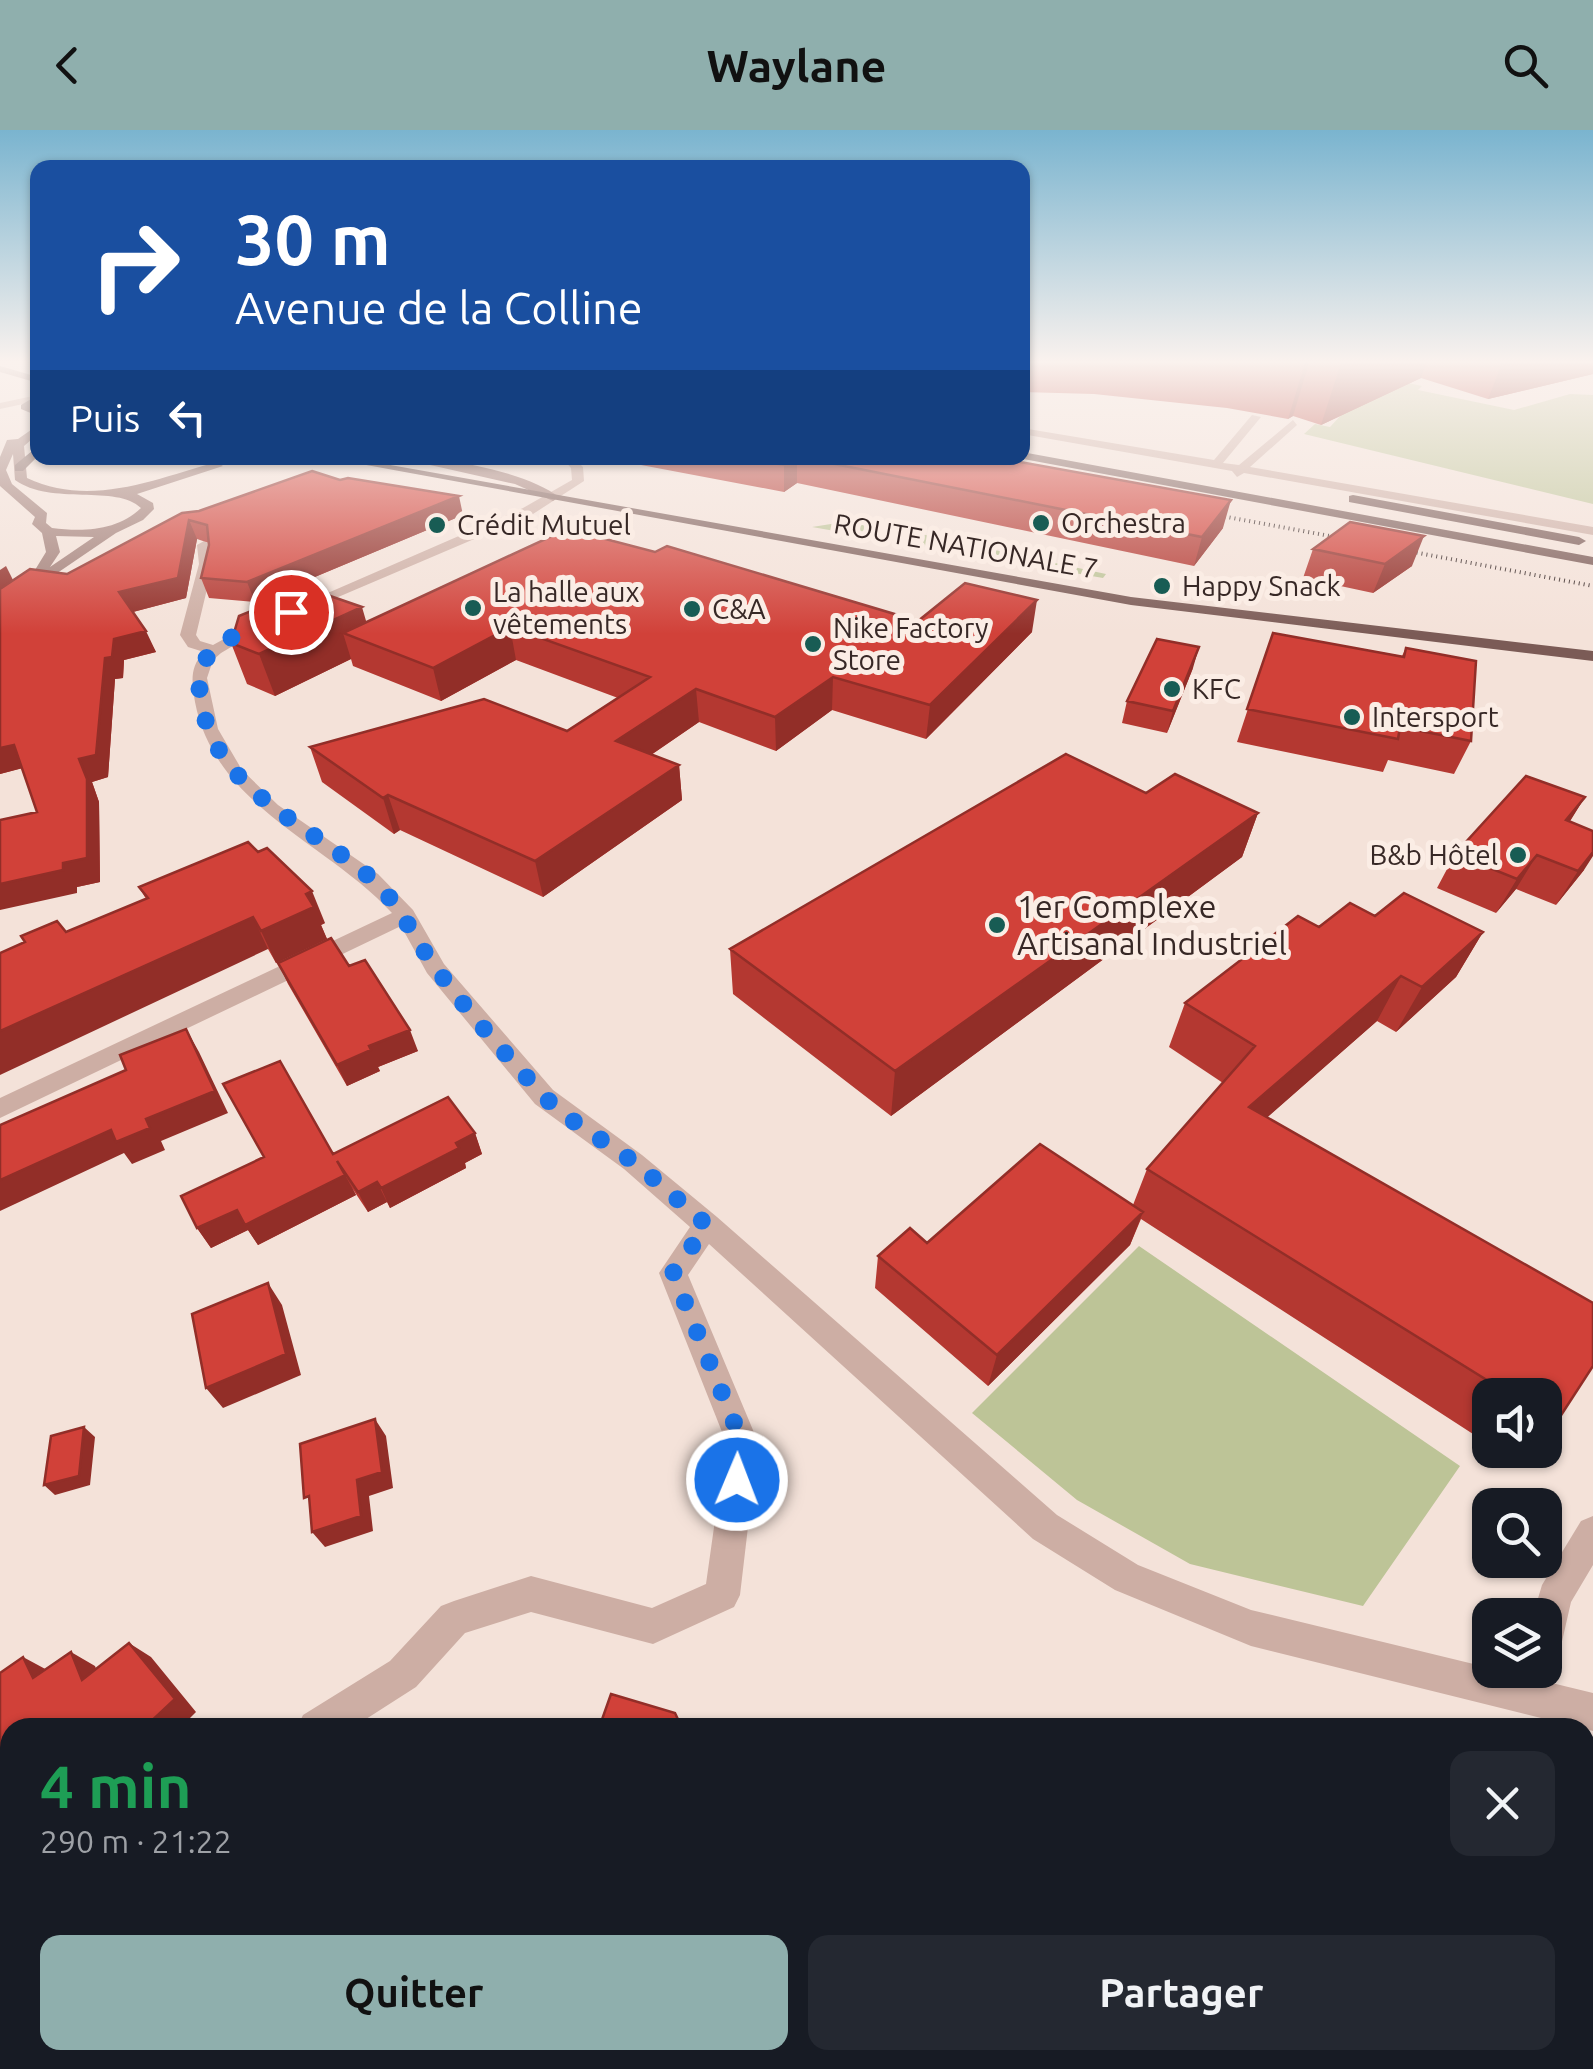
<!DOCTYPE html>
<html lang="fr">
<meta charset="utf-8">
<style>
body{margin:0;font-family:Ubuntu,sans-serif;background:#242831;color:#f1f3f6;height:100vh;display:flex;flex-direction:column;font-size:38px;white-space:nowrap}
*{box-sizing:border-box;margin:0}
p{font-size:32px;color:#9ea1a6}
.icon{flex:none;width:55px;height:55px;fill:none;stroke:currentColor;stroke-width:2;stroke-linecap:round;stroke-linejoin:round}
.map{position:relative;flex:1;overflow:hidden}
.panel{position:absolute;left:0px;top:1588px;width:1595px;height:352px;display:flex;flex-direction:column;background:#171b24;border-radius:30px 30px 0 0;box-shadow:0 2px 8px #0004}
.panel>*{flex:none}
.guide{position:absolute;left:30px;top:30px;width:1000px;height:305px;border-radius:20px;box-shadow:0 2px 8px #0004;background:#1a4fa0;color:#fff;overflow:hidden}
.controls{position:absolute;left:1472px;top:1248px;display:grid;gap:20px}
.controls a{display:grid;place-items:center;width:90px;height:90px;border-radius:20px;background:#171b24;box-shadow:0 2px 8px #0004;font-size:50px}
.pin{position:absolute;display:grid;place-items:center;width:85px;height:85px;color:#fff;margin:-42px;border:5px solid #fff;border-radius:50%;box-shadow:0 2px 10px #0007}
.me{position:absolute;width:110px;margin:-55px;rotate:1deg;stroke-linejoin:round;filter:drop-shadow(0 0 8px #0008)}
.turn{display:flex;align-items:center;gap:35px;height:210px;padding:0 40px;font-size:45px}
.turn .icon{width:130px;height:130px;stroke-width:2.5}
.turn b{display:block;font-size:70px;line-height:85px}
.then{display:flex;align-items:center;height:95px;padding:0 40px;background:#0003;gap:20px;font-size:38px}
.round{display:grid;place-items:center;flex:none;width:105px;height:105px;border-radius:20px;background:#242831}
.headline{display:flex;align-items:center;justify-content:space-between;height:170px;padding:0 40px}
h1{font-size:60px;font-weight:600;line-height:75px;color:#1e9e55}
.primary-button{display:flex;gap:20px;margin-top:auto;padding:20px 40px}
.primary-button a{flex:1;height:115px;border-radius:20px;background:#8fafad;color:#111;font-size:40px;font-weight:600;line-height:115px;text-align:center}
.primary-button a+a{background:#242831;color:#f1f3f6}
header{display:flex;justify-content:space-between;align-items:center;height:130px;padding:0 40px;background:#8fafad;color:#111;font-size:45px;font-weight:600}
.map>svg:first-child{display:block}
.green{fill:#bdc497}
.lines{fill:none;stroke-linecap:round;stroke-linejoin:round}
.street{fill:#cdaea4;fill-rule:evenodd}
.secondary{fill:#a07c75;fill-rule:evenodd}
.primary{fill:#7b5b56;fill-rule:evenodd}
.rail{stroke:#372826;stroke-width:4;stroke-dasharray:1 4;stroke-linecap:butt}
.wall{fill:#b43831}
.shaded-wall{fill:#922e28}
.building{fill:#d14139;stroke:#922e28;stroke-width:2.5}
.route{stroke:#1a73e8;stroke-width:18;stroke-dasharray:0 32.4}
.poi-dot{fill:#185c54;stroke:#fbede5;stroke-width:4}
.labels{text-anchor:middle;stroke-width:10;stroke-linejoin:round;paint-order:stroke}
.far-poi-label{font-size:28px;fill:#372826;stroke:#fbede5;text-anchor:start}
.far-street-label{font-size:28px;fill:#372826;stroke:#fbede5}
.poi-label{font-size:32px;fill:#372826;stroke:#fbede5;text-anchor:start}
</style>
<header><svg class="icon" aria-label="back" viewBox="0 0 24 24"><path d="M15 5l-7 7 7 7"/></svg>Waylane<svg class="icon" aria-label="search" viewBox="0 0 24 24"><circle cx="10" cy="10" r="6"/><path d="M15 15l6 6"/></svg></header>
<div class="map">
<svg width="1593" height="1939" viewBox="0 0 1593 1939">
<rect width="100%" height="100%" fill="#f4e2d9"/>
<path class="green" d="M 1394,250 L 1422,256 L 1418,260 L 1514,280 L 1570,264 L 1593,265 L 1593,374 L 1304,304 L 1315,294 L 1330,297 L 1342,284 Z
M 856,390 L 1106,444 L 1103,448 L 812,397 Z
M 1139,1116 L 1460,1336 L 1363,1476 L 1190,1434 L 1077,1370 L 972,1283 Z"/>
<g class="lines">
<path class="street" d="M 33,266 L 37,271 L 0,279 L 0,273 Z
M 1252,285 L 1261,287 L 1223,333 L 1239,335 L 1293,290 L 1297,295 L 1250,337 L 1593,397 L 1593,405 L 1244,343 L 1237,347 L 1232,341 L 1022,304 L 1022,298 L 1214,330 Z
M 562,328 L 574,328 L 583,337 L 584,351 L 533,384 L 303,482 L 291,479 L 523,378 L 572,350 L 571,338 Z
M 204,411 L 211,415 L 213,434 L 196,505 L 200,511 L 213,515 L 257,491 L 270,494 L 221,523 L 213,530 L 207,548 L 218,599 L 242,640 L 278,675 L 378,744 L 413,780 L 444,834 L 553,960 L 642,1025 L 717,1087 L 1057,1385 L 1138,1435 L 1251,1480 L 1593,1563 L 1593,1601 L 1251,1516 L 1115,1460 L 1033,1409 L 709,1114 L 688,1145 L 758,1312 L 740,1465 L 734,1477 L 653,1514 L 531,1482 L 465,1503 L 416,1557 L 352,1598 L 297,1598 L 303,1585 L 390,1531 L 441,1476 L 454,1471 L 531,1446 L 652,1478 L 706,1454 L 726,1312 L 659,1143 L 690,1097 L 624,1039 L 535,974 L 427,843 L 401,796 L 0,988 L 0,968 L 392,783 C 327,712 215,677 195,572 C 192,553 189,537 204,522 L 188,517 L 180,505 L 199,434 L 197,415 Z
M 1593,1386 L 1593,1435 L 1571,1472 L 1558,1529 L 1545,1534 L 1545,1485 L 1533,1485 L 1542,1455 L 1581,1391 Z
M 10,1869 L 10,1918 L 0,1922 L 0,1873 Z"/>
<path class="secondary" d="M 38,295 L 38,304 L 24,316 L 27,348 C 91,378 154,349 217,332 L 223,336 L 137,364 L 153,373 L 154,379 L 143,390 L 116,403 L 0,482 L 0,471 L 27,453 L 46,422 L 42,403 L 32,394 L 35,387 L 0,356 L 0,327 L 7,310 L 18,309 ZM 13,324 L 15,350 C 51,376 117,354 141,378 C 117,401 83,402 52,398 L 46,393 L 47,383 L 12,354 L 6,340 ZM 56,406 L 94,407 L 50,437 L 60,422 Z
M 399,328 C 440,325 527,342 559,367 L 553,371 L 515,354 Z"/>
<path class="primary" d="M 0,236 L 38,247 L 38,253 L 0,242 Z
M 38,265 L 38,273 L 33,277 L 38,279 L 38,286 L 21,279 L 21,275 Z
M 38,316 L 38,326 L 23,341 L 15,341 L 15,335 Z
M 1022,322 L 1593,427 L 1593,435 L 1018,328 L 1022,328 Z
M 328,328 L 351,328 L 1131,467 L 1593,521 L 1593,531 L 1131,475 Z
M 1353,365 L 1579,407 L 1586,411 L 1579,415 L 1349,372 L 1349,366 Z"/>
<path class="rail" d="M 1200,382 L 1357,411
M 1392,418 L 1593,456"/>
</g>
<path class="wall" d="M 1022,233 L 1593,233 L 1593,244 L 1488,269 L 1421,248 L 1321,295 L 1293,286 L 1288,289 L 1227,278 L 1094,264 L 1022,262 Z
M 514,328 L 542,328 L 543,332 Z
M 604,328 L 998,328 L 1223,398 L 1194,436 L 797,353 L 784,362 Z
M 340,350 L 463,385 L 255,472 L 209,468 L 201,448 L 209,413 L 197,409 L 186,468 L 133,482 L 156,522 L 124,530 L 123,548 L 115,549 L 108,647 L 92,652 L 99,672 L 100,752 L 77,757 L 77,763 L 37,682 L 22,638 L 0,644 L 13,450 L 67,444 L 199,381 Z
M 1313,419 L 1412,436 L 1373,463 L 1303,448 Z
M 918,491 L 1032,502 L 926,609 L 832,580 L 776,621 L 699,592 L 651,625 L 679,635 L 682,670 L 543,767 L 400,700 L 394,704 L 322,652 L 310,617 L 567,601 L 618,568 L 516,530 L 441,571 L 353,536 L 351,529 L 275,566 L 247,554 L 231,513 L 366,492 Z
M 1273,503 L 1402,526 L 1406,518 L 1471,611 L 1454,644 L 1388,630 L 1383,642 L 1237,612 Z
M 1193,538 L 1167,603 L 1122,593 L 1127,571 Z
M 1585,667 L 1569,692 L 1584,740 L 1556,775 L 1516,759 L 1496,783 L 1437,758 L 1455,724 Z
M 1258,683 L 1242,727 L 891,986 L 733,864 L 730,819 Z
M 139,757 L 325,793 L 321,795 L 327,809 L 276,833 L 268,819 L 66,802 L 146,769 Z
M 1404,763 L 1483,802 L 1456,847 L 1396,902 L 1377,891 L 1267,987 L 1593,1173 L 1593,1236 L 1556,1293 L 1545,1303 L 1545,1265 L 1490,1265 L 1490,1315 L 1141,1089 L 1130,1115 L 988,1256 L 875,1158 L 878,1126 L 910,1098 L 927,1113 L 1040,1014 L 1133,1075 L 1147,1039 L 1223,953 L 1169,917 L 1185,873 L 1298,786 L 1319,797 L 1350,773 L 1375,786 Z
M 278,833 L 349,836 L 418,921 L 378,937 L 380,941 L 347,956 L 288,854 Z
M 475,1003 L 482,1024 L 465,1033 L 466,1038 L 390,1078 L 387,1072 L 368,1082 L 352,1058 L 356,1065 L 258,1115 L 248,1100 L 211,1118 L 197,1098 L 333,1024 Z
M 1497,1320 L 1525,1320 L 1513,1330 Z"/>
<path class="shaded-wall" d="M 1305,233 L 1309,233 L 1293,286 L 1288,289 Z
M 1341,233 L 1426,233 L 1421,248 L 1321,295 Z
M 1502,233 L 1593,233 L 1593,244 L 1488,269 Z
M 795,328 L 797,328 L 797,353 L 784,362 L 784,335 Z
M 459,366 L 463,385 L 255,472 L 247,452 Z
M 1231,370 L 1223,398 L 1194,436 L 1202,407 Z
M 189,390 L 197,409 L 186,468 L 129,483 L 119,462 Z
M 1424,406 L 1412,436 L 1373,463 L 1385,434 Z
M 6,436 L 16,456 L 0,468 L 0,440 Z
M 1037,470 L 1032,502 L 926,609 L 930,575 Z
M 362,477 L 373,515 L 343,503 L 351,529 L 275,566 L 259,524 Z
M 510,497 L 516,530 L 441,571 L 433,538 Z
M 146,501 L 156,522 L 124,530 L 123,548 L 115,549 L 108,647 L 92,652 L 99,672 L 100,752 L 77,757 L 77,763 L 0,780 L 0,754 L 79,629 L 105,528 L 114,509 Z
M 1199,517 L 1193,538 L 1167,603 L 1173,581 Z
M 833,547 L 832,580 L 776,621 L 775,587 Z
M 696,559 L 699,592 L 620,646 L 616,611 Z
M 14,615 L 27,637 L 0,644 L 0,618 Z
M 679,635 L 682,670 L 543,767 L 535,731 Z
M 388,665 L 400,700 L 394,704 L 383,668 Z
M 1585,667 L 1564,701 L 1566,690 Z
M 1258,683 L 1242,727 L 891,986 L 895,941 Z
M 1593,722 L 1593,726 L 1584,740 L 1556,775 L 1578,741 Z
M 1537,725 L 1516,759 L 1496,783 L 1517,749 Z
M 312,761 L 325,793 L 321,795 L 327,809 L 276,833 L 261,801 L 306,764 Z
M 253,787 L 268,819 L 0,945 L 0,901 Z
M 1483,802 L 1456,847 L 1396,902 L 1422,857 Z
M 1401,846 L 1377,891 L 1229,1021 L 1249,977 Z
M 186,899 L 199,922 L 228,983 L 161,1011 L 165,1020 L 132,1034 L 124,1023 L 0,1081 L 0,1050 L 111,1000 L 146,989 Z
M 410,900 L 418,921 L 378,937 L 380,941 L 347,956 L 337,935 L 369,916 Z
M 475,1003 L 482,1024 L 465,1033 L 466,1038 L 390,1078 L 381,1058 Z
M 345,1045 L 356,1065 L 258,1115 L 248,1100 L 211,1118 L 197,1098 L 237,1080 Z
M 377,1052 L 387,1072 L 368,1082 L 358,1062 Z
M 1143,1082 L 1130,1115 L 988,1256 L 997,1225 Z
M 268,1153 L 282,1175 L 301,1245 L 223,1278 L 206,1258 Z
M 375,1289 L 386,1306 L 393,1358 L 369,1366 L 373,1401 L 325,1417 L 312,1402 Z
M 84,1297 L 95,1307 L 90,1355 L 55,1365 L 44,1355 Z
M 129,1513 L 151,1527 L 196,1582 L 180,1598 L 144,1598 Z
M 71,1522 L 95,1536 L 106,1563 L 82,1550 Z
M 23,1527 L 49,1541 L 33,1548 Z"/>
<path class="building" d="M 742,328 L 795,328 L 784,335 Z
M 804,328 L 998,328 L 1231,370 L 1202,407 Z
M 312,341 L 340,350 L 348,348 L 459,366 L 247,452 L 201,448 L 209,415 L 207,395 L 189,390 L 178,448 L 119,462 L 146,501 L 114,509 L 112,527 L 105,528 L 96,625 L 79,629 L 87,649 L 87,728 L 63,733 L 63,740 L 0,754 L 0,690 L 37,682 L 14,615 L 0,618 L 0,459 L 30,439 L 67,444 L 182,383 L 199,381 Z
M 1350,392 L 1424,406 L 1385,434 L 1313,419 Z
M 567,399 L 655,422 L 667,416 L 918,491 L 965,453 L 1037,470 L 930,575 L 833,547 L 775,587 L 696,559 L 616,611 L 679,635 L 535,731 L 388,665 L 383,668 L 310,617 L 484,569 L 567,601 L 650,547 L 510,497 L 433,538 L 343,503 Z
M 307,458 L 362,477 L 259,524 L 231,513 L 239,486 Z
M 1273,503 L 1404,527 L 1406,518 L 1476,531 L 1471,611 L 1400,597 L 1398,609 L 1247,579 Z
M 1157,509 L 1199,517 L 1173,581 L 1127,571 Z
M 1066,624 L 1146,663 L 1175,644 L 1258,683 L 895,941 L 730,819 Z
M 1526,646 L 1585,667 L 1566,690 L 1593,701 L 1593,722 L 1578,741 L 1537,725 L 1517,749 L 1455,724 Z
M 248,712 L 258,722 L 267,718 L 312,761 L 306,764 L 314,777 L 261,801 L 253,787 L 0,901 L 0,823 L 25,812 L 21,806 L 57,791 L 66,802 L 148,768 L 139,757 Z
M 1404,763 L 1483,802 L 1422,857 L 1401,846 L 1249,977 L 1593,1173 L 1593,1236 L 1556,1293 L 1545,1286 L 1545,1265 L 1511,1265 L 1147,1039 L 1255,916 L 1185,873 L 1298,786 L 1319,797 L 1350,773 L 1375,786 Z
M 331,808 L 349,836 L 365,830 L 410,900 L 369,916 L 371,920 L 337,935 L 278,833 Z
M 186,899 L 215,961 L 146,989 L 150,998 L 116,1012 L 111,1000 L 0,1050 L 0,995 L 126,940 L 120,925 Z
M 280,931 L 333,1024 L 448,967 L 475,1003 L 456,1013 L 459,1018 L 381,1058 L 377,1052 L 358,1062 L 337,1031 L 345,1045 L 245,1095 L 237,1080 L 197,1098 L 181,1066 L 264,1027 L 223,954 Z
M 1040,1014 L 1143,1082 L 997,1225 L 878,1126 L 910,1098 L 927,1113 Z
M 268,1153 L 286,1224 L 206,1258 L 192,1184 Z
M 375,1289 L 382,1342 L 357,1350 L 361,1386 L 312,1402 L 309,1366 L 304,1368 L 300,1314 Z
M 84,1297 L 79,1346 L 44,1355 L 51,1306 Z
M 129,1513 L 175,1569 L 144,1598 L 10,1598 L 10,1644 L 0,1640 L 0,1543 L 23,1527 L 33,1548 L 71,1522 L 82,1550 Z
M 611,1564 L 675,1583 L 682,1598 L 599,1598 Z
M 729,1930 L 865,1930 L 870,1939 L 719,1939 Z"/>
<linearGradient id="sky" x2="0" y2="1"><stop stop-color="#7ab4cf"/><stop offset="0.46" stop-color="#faf2ee"/><stop offset="1" stop-color="#faf2ee" stop-opacity="0"/></linearGradient>
<rect width="1593" height="504" fill="url(#sky)"/>
<g class="lines">
<path class="route" d="M 291,482 C 263,494 198,511 199,551 C 203,658 304,689 372,749 C 402,776 414,810 438,841 C 469,883 505,924 541,963 C 565,990 603,1009 632,1031 C 658,1051 682,1074 707,1095 L 673,1143 L 742,1312 L 737,1350"/>
</g>
<g class="poi-dot">
<circle cx="1041" cy="393" r="10"/>
<circle cx="437" cy="395" r="10"/>
<circle cx="1162" cy="456" r="10"/>
<circle cx="473" cy="478" r="10"/>
<circle cx="692" cy="479" r="10"/>
<circle cx="813" cy="514" r="10"/>
<circle cx="1172" cy="559" r="10"/>
<circle cx="1352" cy="587" r="10"/>
<circle cx="1518" cy="725" r="10"/>
<circle cx="997" cy="795" r="10"/>
</g>
<g class="labels">
<g class="far-poi-label">
<text x="1061" y="403">Orchestra</text>
<text x="457" y="405">Crédit Mutuel</text>
<text x="1182" y="466">Happy Snack</text>
<text x="493" y="472">La halle aux<tspan x="493" dy="32">vêtements</tspan></text>
<text x="712" y="489">C&amp;A</text>
<text x="833" y="508">Nike Factory<tspan x="833" dy="32">Store</tspan></text>
<text x="1192" y="569">KFC</text>
<text x="1372" y="597">Intersport</text>
<text x="1498" y="735" text-anchor="end">B&amp;b Hôtel</text>
</g>
<g class="far-street-label">
<text transform="translate(966 416) rotate(10)" y="10">ROUTE NATIONALE 7</text>
</g>
<g class="poi-label">
<text x="1017" y="788">1er Complexe<tspan x="1017" dy="37">Artisanal Industriel</tspan></text>
</g>
</g>
</svg>
<div class="controls">
<a><svg class="icon" aria-label="sound" viewBox="0 0 24 24"><path d="M4 9h4l5-4v14l-5-4H4zM17 9q2 3 0 6"/></svg></a>
<a><svg class="icon" aria-label="search" viewBox="0 0 24 24"><circle cx="10" cy="10" r="6"/><path d="M15 15l6 6"/></svg></a>
<a><svg class="icon" aria-label="layers" viewBox="0 0 24 24"><path d="M12 4l9 5-9 5-9-5zM3 14l9 5 9-5"/></svg></a>
</div>
<div class="pin" style="left:291px;top:482px;background:#d93025"><svg class="icon" aria-label="arrive" viewBox="0 0 24 24"><path d="M6 21V4h12l-3 4 3 4H6"/></svg></div>
<svg class="me" style="left:737px;top:1350px" viewBox="-20 -20 40 40"><circle r="17" fill="#1a73e8" stroke="#fff" stroke-width="3"/><path d="M0-11L8 9 0 5-8 9z" fill="#fff"/></svg>
<div class="guide">
<div class="turn"><svg class="icon" aria-label="right" viewBox="0 0 24 24"><path d="M7 20v-9h11M14 6l5 5-5 5"/></svg><div><b>30 m</b>Avenue de la Colline</div></div>
<div class="then">Puis<svg class="icon" aria-label="left" viewBox="0 0 24 24"><path d="M17 20v-9H6M10 6l-5 5 5 5"/></svg></div>
</div>
<section class="panel">
<div class="headline"><div><h1>4 min</h1><p>290 m · 21:22</p></div><a class="round"><svg class="icon" aria-label="close" viewBox="0 0 24 24"><path d="M6 6l12 12M18 6L6 18"/></svg></a></div>
<div class="primary-button"><a>Quitter</a><a>Partager</a></div>
</section>
</div>
